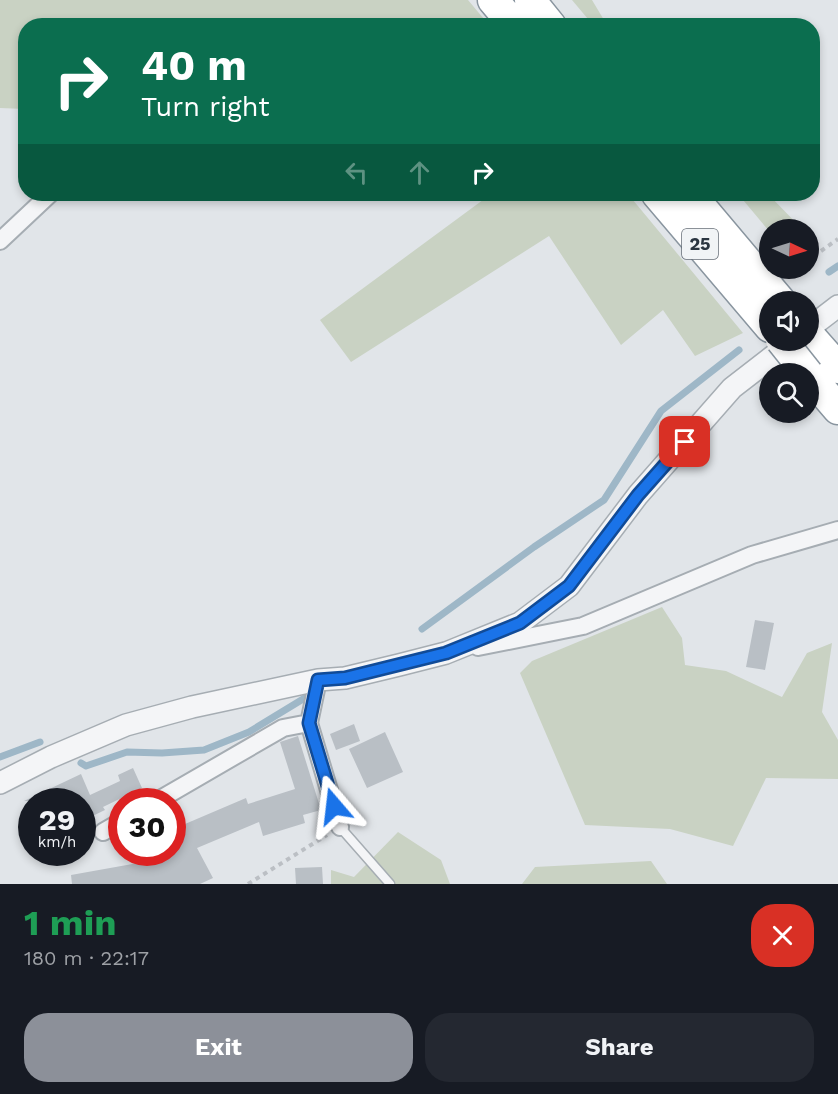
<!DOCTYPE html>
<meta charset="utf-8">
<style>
body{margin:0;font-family:"Work Sans",sans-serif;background:#242831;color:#f1f3f6;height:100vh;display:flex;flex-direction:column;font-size:22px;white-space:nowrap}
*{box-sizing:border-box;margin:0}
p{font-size:20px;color:#9ea1a6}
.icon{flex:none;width:33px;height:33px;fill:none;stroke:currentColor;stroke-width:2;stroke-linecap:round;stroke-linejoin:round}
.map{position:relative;height:884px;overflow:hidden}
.side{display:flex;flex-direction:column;background:#171b24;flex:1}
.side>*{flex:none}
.hud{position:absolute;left:18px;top:18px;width:802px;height:183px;border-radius:24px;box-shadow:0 3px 9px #0003;background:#0b6e4f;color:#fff;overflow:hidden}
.needle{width:39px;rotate:94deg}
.controls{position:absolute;left:759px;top:219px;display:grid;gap:12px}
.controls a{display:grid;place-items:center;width:60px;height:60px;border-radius:50%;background:#171b24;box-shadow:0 3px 9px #0003;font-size:30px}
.speed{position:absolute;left:18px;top:788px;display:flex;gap:12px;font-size:30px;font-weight:700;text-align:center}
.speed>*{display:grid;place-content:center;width:78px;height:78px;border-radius:50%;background:#171b24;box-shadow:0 3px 9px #0003;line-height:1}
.speed small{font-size:15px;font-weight:400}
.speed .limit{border:9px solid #d22;background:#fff;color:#111}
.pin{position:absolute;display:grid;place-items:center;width:51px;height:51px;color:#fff;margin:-26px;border-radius:12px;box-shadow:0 3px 9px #0006}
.me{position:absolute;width:66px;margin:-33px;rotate:343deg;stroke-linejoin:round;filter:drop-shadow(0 0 4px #0008)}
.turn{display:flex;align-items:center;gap:21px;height:126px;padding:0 24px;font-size:27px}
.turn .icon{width:78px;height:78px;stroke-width:2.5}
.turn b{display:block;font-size:42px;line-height:51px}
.lanes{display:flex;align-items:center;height:57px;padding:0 24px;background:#0003;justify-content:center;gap:30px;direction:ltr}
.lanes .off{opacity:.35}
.round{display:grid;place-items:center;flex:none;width:63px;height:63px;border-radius:24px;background:#242831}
.summary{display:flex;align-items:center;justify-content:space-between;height:102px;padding:0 24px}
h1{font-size:36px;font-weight:700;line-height:45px;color:#1e9e55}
.primary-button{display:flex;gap:12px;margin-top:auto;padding:12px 24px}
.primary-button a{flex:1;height:69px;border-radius:24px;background:#8c9099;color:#fff;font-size:24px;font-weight:700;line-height:69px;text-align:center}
.primary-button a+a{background:#242831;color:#f1f3f6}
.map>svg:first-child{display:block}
.green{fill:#c9d2c3}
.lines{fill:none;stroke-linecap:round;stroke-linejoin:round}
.stream{stroke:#9eb7c7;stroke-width:7}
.building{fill:#b9bfc5}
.service-casing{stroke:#a6adb3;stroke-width:11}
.minor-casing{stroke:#a6adb3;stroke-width:20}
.tertiary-casing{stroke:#a6adb3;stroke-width:24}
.motorway-casing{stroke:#89959f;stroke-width:33}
.path{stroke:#bbbfc4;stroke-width:4;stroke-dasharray:4.5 4.5;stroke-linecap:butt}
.service{stroke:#f4f5f7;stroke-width:8}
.minor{stroke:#f4f5f7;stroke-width:16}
.tertiary{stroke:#f4f5f7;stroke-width:21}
.motorway{stroke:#fff;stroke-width:30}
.motorway-bridge-casing{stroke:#89959f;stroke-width:33;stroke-linecap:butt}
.motorway-bridge{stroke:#fff;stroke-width:30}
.route-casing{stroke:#114b97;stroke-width:15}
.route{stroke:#1a73e8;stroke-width:10}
.labels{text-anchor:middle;stroke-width:6;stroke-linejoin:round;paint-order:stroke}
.shield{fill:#f1f4f6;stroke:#666e77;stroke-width:1.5}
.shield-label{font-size:18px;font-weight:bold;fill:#2a3540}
</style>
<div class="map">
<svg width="838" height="884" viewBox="0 0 838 884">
<rect width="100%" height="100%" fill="#e1e5e9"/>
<path class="green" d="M 0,0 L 468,0 L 489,25 L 26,26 L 25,109 L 0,108 Z
M 572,0 L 592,0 L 607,25 L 593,25 Z
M 491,194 L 628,194 L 743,333 L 695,356 L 663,310 L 621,345 L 549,236 L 351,362 L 320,320 Z
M 738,194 L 768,194 L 802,229 L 769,231 Z
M 662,607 L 682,638 L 685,665 L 726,671 L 782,697 L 807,653 L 832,643 L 822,712 L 838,740 L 838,779 L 766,778 L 733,846 L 670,829 L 585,825 L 520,673 L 532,661 Z
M 398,832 L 441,860 L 450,884 L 331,884 L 331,870 L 354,877 Z
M 651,861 L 667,884 L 522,884 L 535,867 Z"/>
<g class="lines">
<path class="stream" d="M 829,272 L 838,266
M 422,629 L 534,547 L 604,500 L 661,411 L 739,350
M 0,757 L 40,742
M 81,763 L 86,766 L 127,752 L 162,753 L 204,750 L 249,732 L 308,696"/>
</g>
<path class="building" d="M 755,620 L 774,623 L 765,670 L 746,667 Z
M 354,724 L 360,741 L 336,750 L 330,734 Z
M 385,732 L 403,772 L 367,788 L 349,749 Z
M 298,736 L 321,810 L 303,815 L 305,823 L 263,836 L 259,822 L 197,848 L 213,878 L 200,884 L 72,884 L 71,875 L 138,863 L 133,852 L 172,852 L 172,804 L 175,803 L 185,824 L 246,798 L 248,804 L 295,789 L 280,742 Z
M 133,768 L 142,788 L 103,807 L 105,810 L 82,821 L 82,801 L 24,801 L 81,774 L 90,795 L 120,781 L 118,775 Z
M 322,867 L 323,884 L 296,884 L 295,868 Z"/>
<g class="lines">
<g class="service-casing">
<path id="service" d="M 340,827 L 390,884"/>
</g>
<g class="minor-casing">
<path id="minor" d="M 0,241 L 50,194
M 478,647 L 583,626 L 752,555 L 838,530
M 318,680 L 309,723 L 340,827
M 157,801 L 283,728 L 309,723
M 103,832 L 122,821"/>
</g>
<g class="tertiary-casing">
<path id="tertiary" d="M 808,329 L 838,306
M 0,783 L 51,757 L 126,725 L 192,707 L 318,680 L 345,678 L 399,665 L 446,653 L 520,623 L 569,586 L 638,495 L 732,388 L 794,340"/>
</g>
<g class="motorway-casing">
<path id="motorway" d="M 493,0 L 515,26
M 530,0 L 551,26
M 657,194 L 770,327
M 690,194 L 781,302
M 808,334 L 838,368
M 808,374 L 838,409"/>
</g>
<path class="path" d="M 821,251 L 838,239
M 248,884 L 327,835"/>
<use href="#service" class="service"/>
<use href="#minor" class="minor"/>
<use href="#tertiary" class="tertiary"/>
<use href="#motorway" class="motorway"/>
<g class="motorway-bridge-casing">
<path id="motorway-bridge" d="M 781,340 L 808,374"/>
</g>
<use href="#motorway-bridge" class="motorway-bridge"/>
</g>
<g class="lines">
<g class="route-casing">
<path id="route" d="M 334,806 L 309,723 L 318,680 L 345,678 L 446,653 L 520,623 L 569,586 L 638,495 L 685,442"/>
</g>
<use href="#route" class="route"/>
</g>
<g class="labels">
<rect class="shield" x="682" y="229" width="36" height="30" rx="4.5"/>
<g class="shield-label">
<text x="700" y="250">25</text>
</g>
</g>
</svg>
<div class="controls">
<a><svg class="needle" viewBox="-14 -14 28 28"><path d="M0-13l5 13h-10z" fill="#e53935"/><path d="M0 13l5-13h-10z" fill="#9ea1a6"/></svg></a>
<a><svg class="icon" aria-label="sound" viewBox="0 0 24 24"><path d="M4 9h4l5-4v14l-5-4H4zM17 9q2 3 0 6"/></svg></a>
<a><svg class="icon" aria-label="search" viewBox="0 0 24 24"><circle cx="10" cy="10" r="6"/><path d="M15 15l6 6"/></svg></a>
</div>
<div class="speed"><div>29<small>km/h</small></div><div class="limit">30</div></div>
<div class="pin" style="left:685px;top:442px;background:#d93025"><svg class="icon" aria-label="arrive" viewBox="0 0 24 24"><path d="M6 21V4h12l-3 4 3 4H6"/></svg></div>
<svg class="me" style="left:334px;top:806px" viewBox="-20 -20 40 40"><path d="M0-17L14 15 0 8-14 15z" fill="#1a73e8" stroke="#fff" stroke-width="4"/></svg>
<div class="hud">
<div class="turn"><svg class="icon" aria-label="right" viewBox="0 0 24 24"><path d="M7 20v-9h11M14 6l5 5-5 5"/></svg><div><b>40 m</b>Turn right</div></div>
<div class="lanes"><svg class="icon off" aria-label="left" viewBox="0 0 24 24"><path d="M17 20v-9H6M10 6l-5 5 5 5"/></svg><svg class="icon off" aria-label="ahead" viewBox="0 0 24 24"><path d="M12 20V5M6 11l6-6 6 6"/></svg><svg class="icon" aria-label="right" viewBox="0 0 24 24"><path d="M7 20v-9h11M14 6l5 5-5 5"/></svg></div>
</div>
</div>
<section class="side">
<div class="summary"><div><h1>1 min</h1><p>180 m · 22:17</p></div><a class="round" style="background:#d93025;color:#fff"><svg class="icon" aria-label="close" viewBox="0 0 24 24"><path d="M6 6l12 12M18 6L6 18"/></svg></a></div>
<div class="primary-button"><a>Exit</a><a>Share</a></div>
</section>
